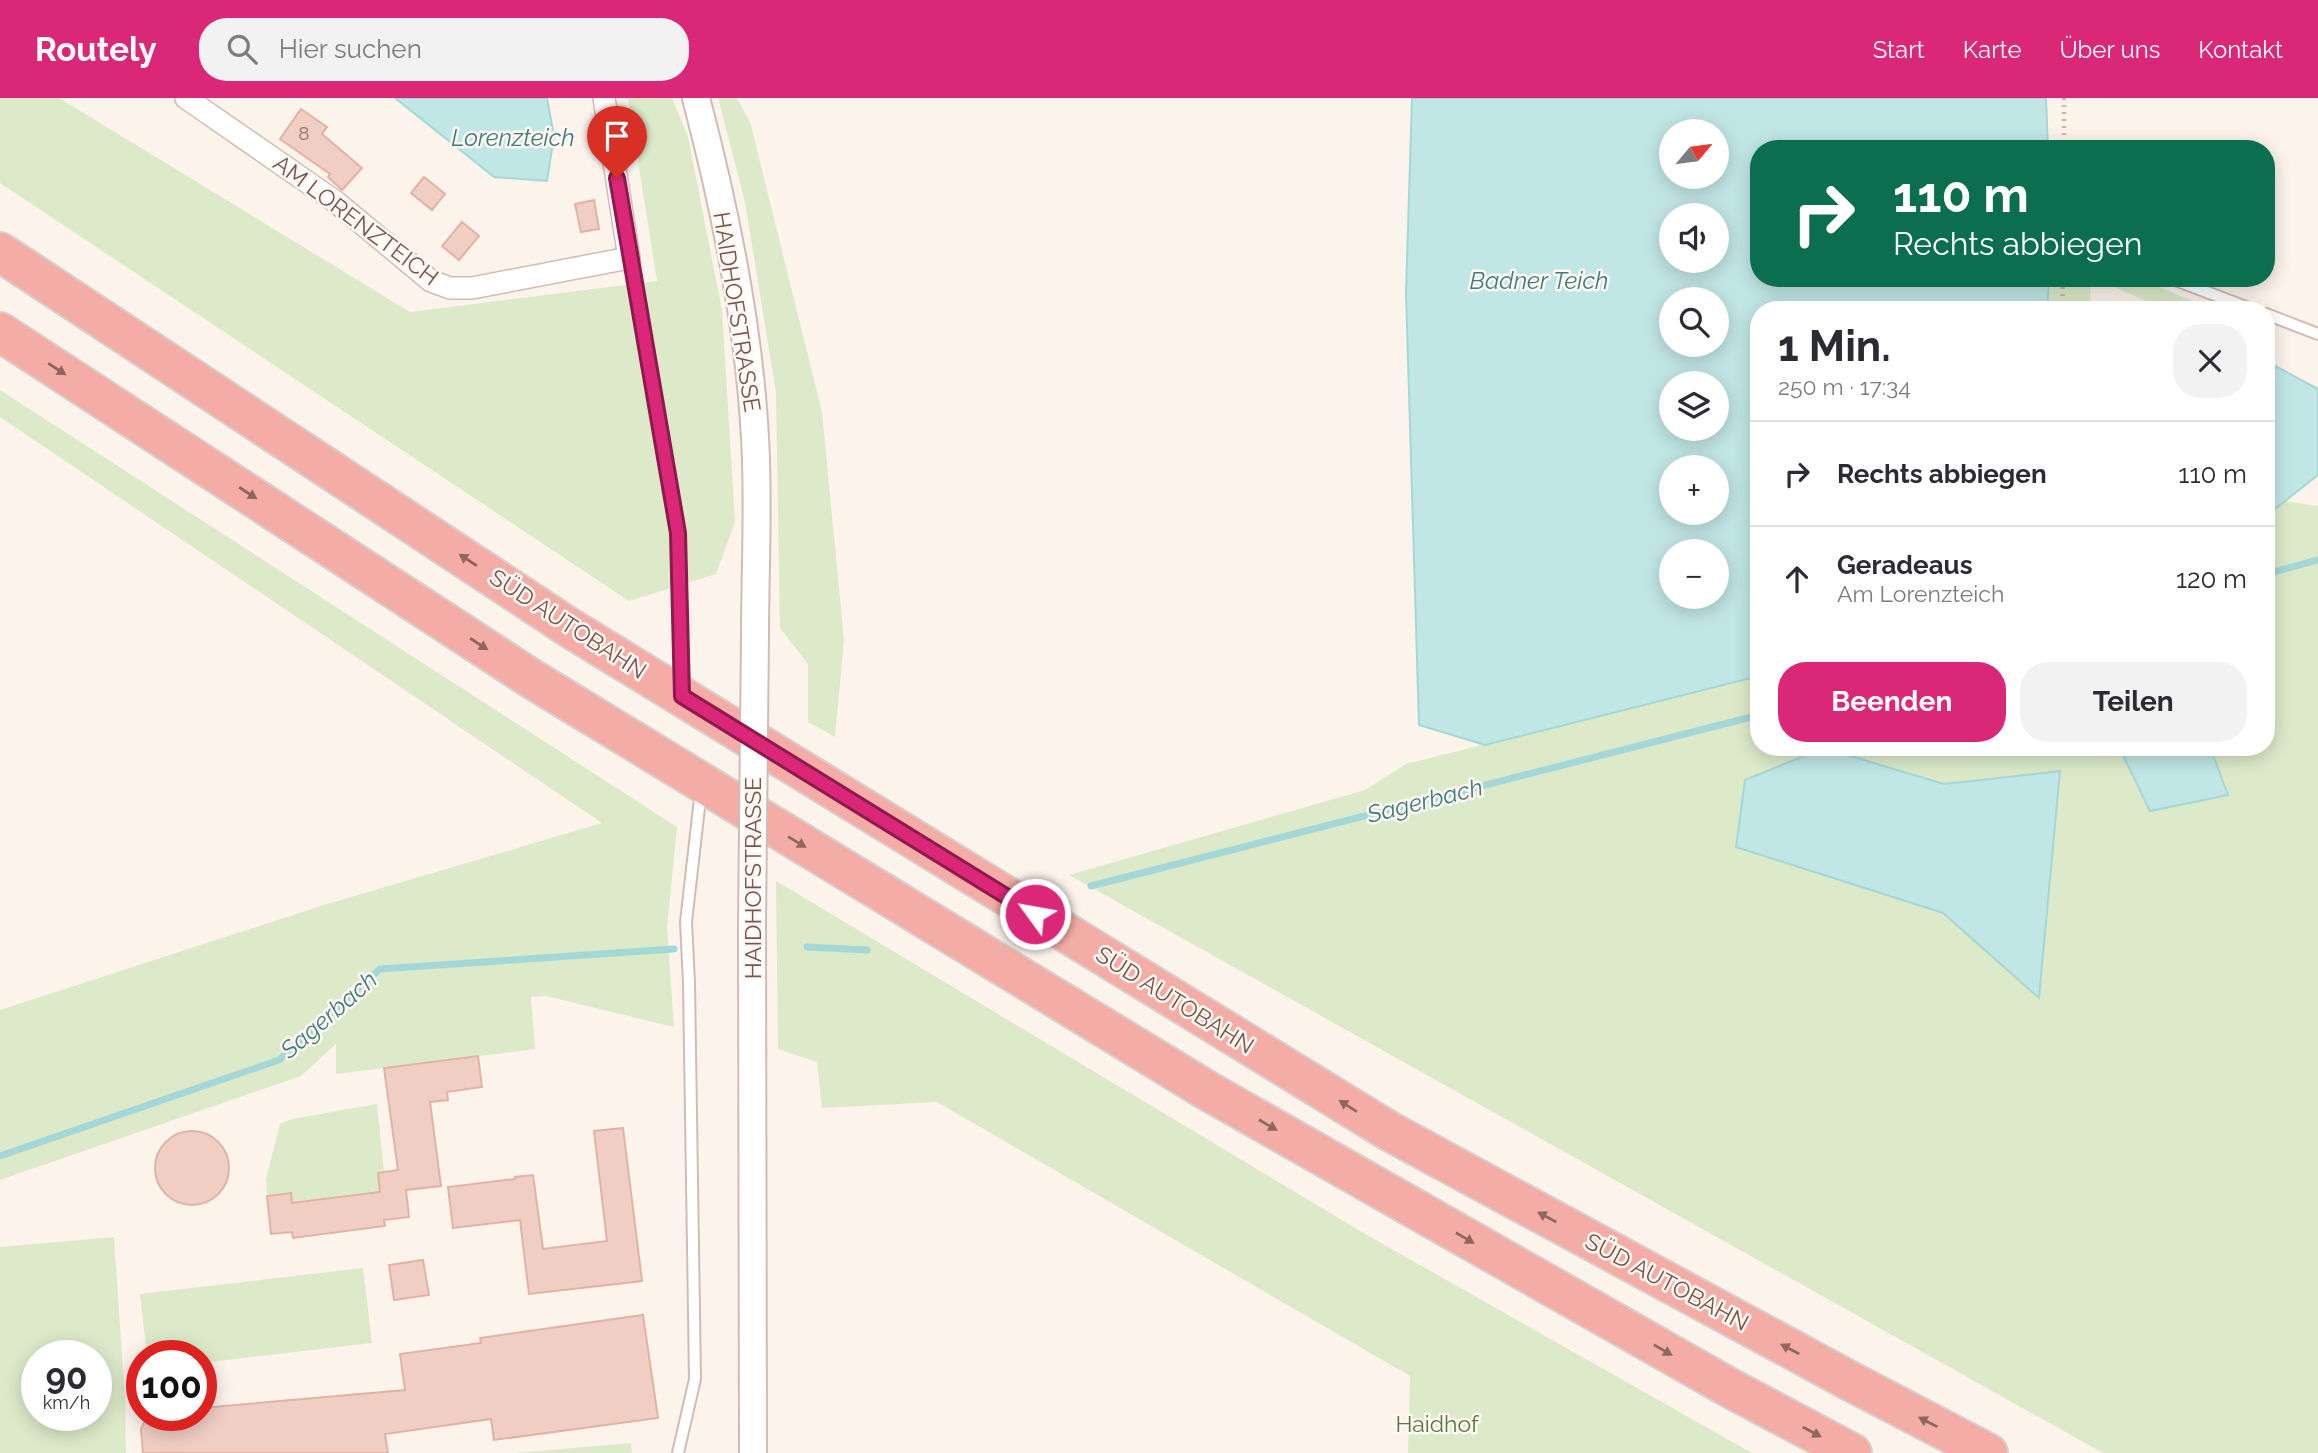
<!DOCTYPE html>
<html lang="de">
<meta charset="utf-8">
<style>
body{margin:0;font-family:Raleway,sans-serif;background:#f2f2f3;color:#2b2b33;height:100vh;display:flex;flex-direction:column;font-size:26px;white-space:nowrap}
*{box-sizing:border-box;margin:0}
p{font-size:23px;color:#7c7c81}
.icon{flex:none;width:38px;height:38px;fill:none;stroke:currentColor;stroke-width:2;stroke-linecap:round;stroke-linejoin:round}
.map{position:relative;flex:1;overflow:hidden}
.sheet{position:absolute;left:1750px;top:203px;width:525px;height:455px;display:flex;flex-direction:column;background:#fff;border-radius:28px;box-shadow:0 4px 18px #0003}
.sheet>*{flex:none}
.guide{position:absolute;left:1750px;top:42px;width:525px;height:147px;border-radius:28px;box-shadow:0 4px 18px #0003;background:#0b6e4f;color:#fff;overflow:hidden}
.needle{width:46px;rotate:61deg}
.fabs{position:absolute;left:1659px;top:21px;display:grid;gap:14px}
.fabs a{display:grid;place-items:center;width:70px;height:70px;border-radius:50%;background:#fff;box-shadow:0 4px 18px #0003;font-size:35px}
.speed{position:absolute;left:21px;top:1242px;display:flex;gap:14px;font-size:35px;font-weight:700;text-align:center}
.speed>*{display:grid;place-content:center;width:91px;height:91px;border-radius:50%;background:#fff;box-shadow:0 4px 18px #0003;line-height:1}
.speed small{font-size:18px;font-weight:400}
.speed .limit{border:10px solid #d22;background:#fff;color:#111}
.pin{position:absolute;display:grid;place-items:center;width:60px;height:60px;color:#fff;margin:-72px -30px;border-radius:50% 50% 50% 0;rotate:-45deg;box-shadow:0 0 7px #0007}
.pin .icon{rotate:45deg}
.me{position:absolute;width:77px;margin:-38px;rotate:302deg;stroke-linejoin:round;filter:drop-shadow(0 0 5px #0008)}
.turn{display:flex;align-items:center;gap:24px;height:147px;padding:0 28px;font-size:32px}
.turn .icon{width:91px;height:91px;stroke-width:2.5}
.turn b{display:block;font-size:49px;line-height:60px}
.round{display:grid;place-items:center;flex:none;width:74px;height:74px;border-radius:28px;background:#f2f2f3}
.summary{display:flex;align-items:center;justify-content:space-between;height:119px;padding:0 28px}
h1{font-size:42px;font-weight:700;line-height:52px}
.cta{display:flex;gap:14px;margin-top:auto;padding:14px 28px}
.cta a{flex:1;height:80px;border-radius:28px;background:#db2777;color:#fff;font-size:28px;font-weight:700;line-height:80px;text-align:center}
.cta a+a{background:#f2f2f3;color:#2b2b33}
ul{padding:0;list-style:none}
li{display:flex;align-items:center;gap:21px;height:105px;padding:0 28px;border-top:2px solid #e1e1e2}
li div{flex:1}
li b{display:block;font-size:26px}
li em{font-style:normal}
header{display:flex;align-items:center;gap:42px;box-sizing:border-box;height:98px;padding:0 35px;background:#db2777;color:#fff}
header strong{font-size:33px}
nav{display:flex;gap:38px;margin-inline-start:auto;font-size:24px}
.search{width:490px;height:63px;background:#f2f2f3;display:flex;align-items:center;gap:18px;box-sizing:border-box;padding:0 24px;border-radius:28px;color:#7c7c81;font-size:26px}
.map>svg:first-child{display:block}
.green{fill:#dceaca;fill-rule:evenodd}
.water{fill:#c0e6e5;stroke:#a6d7d7;stroke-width:2;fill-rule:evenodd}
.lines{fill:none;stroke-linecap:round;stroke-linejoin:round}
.stream{stroke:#a6d7d7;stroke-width:7}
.building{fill:#f0cec4;stroke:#e2b2a5;stroke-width:2}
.service-casing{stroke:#d1bcb3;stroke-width:14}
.minor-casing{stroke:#d1bcb3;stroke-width:24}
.tertiary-casing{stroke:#d1bcb3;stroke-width:30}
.motorway-casing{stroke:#d9d0cd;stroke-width:42}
.path{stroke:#d6b1a6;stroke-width:4.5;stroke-dasharray:2 5;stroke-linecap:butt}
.service{stroke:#fff;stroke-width:10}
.minor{stroke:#fff;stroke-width:21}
.tertiary{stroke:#fff;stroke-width:26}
.motorway{stroke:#f3ada6;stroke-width:38}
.tertiary-bridge-casing{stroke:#d1bcb3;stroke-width:30;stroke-linecap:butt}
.tertiary-bridge{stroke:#fff;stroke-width:26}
.oneway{fill:#906760}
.route-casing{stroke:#8e194d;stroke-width:18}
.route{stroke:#db2777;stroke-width:12}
.labels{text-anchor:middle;stroke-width:5;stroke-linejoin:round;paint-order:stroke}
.number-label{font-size:19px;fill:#95746c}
.street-label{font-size:23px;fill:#77564e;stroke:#fef7f2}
.park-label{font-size:23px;fill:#5b7644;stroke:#fef7f2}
.water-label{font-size:24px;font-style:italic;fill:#427b7b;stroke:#fef7f2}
</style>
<header>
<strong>Routely</strong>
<div class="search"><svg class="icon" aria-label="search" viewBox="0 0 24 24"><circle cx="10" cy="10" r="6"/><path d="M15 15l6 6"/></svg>Hier suchen</div>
<nav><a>Start</a><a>Karte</a><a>Über uns</a><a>Kontakt</a></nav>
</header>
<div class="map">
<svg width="2318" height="1355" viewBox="0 0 2318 1355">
<rect width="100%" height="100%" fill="#fcf3eb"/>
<path class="green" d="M 0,0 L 59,0 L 410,214 L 657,183 L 628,0 L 672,0 L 688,39 L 722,212 L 735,424 L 716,476 L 629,503 L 0,85 Z
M 718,0 L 737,0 L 750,24 L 822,314 L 844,542 L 835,639 L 808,624 L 808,566 L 780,530 L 776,295 L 745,104 Z
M 2049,180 L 2091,180 L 2090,205 L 2109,205 L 2109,212 L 2047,212 Z
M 2094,180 L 2137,180 L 2215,212 L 2166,212 Z
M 0,292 L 677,729 L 667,830 L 674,929 L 546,898 L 531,899 L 535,951 L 336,976 L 336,946 L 301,978 L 0,1082 L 0,912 L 324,807 L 602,725 L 0,319 Z
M 2285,403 L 2318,408 L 2318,1355 L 2103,1355 L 1069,777 L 1365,692 L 1406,666 L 1759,578 L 1759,649 L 2119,649 L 2150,713 L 2228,696 L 2213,657 L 2207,649 L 2266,649 L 2266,418 ZM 1824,650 L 1944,686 L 2060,673 L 2038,899 L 1943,815 Z
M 776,783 L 1367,1137 L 1752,1355 L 1408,1355 L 1410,1278 L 937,1004 L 822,1010 L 817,964 L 778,951 Z
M 377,1006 L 384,1074 L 378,1076 L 380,1094 L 292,1105 L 290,1096 L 267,1098 L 266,1081 L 280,1026 L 292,1021 Z
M 114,1139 L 125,1302 L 126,1355 L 0,1355 L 0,1149 ZM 37,1258 L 96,1258 L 96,1318 L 37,1318 Z
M 363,1170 L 372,1245 L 201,1265 L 201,1258 L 147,1258 L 140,1196 Z
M 631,1345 L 632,1355 L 515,1355 Z"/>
<path class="water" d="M 395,0 L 547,0 L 554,38 L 547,83 L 494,79 Z
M 1412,0 L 2046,0 L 2048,51 L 1759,51 L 1759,180 L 2049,180 L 2047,212 L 1759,212 L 1759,578 L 1485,647 L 1419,627 L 1406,195 ZM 1671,33 L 1717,33 L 1717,79 L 1671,79 ZM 1671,117 L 1717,117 L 1717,163 L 1671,163 ZM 1671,201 L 1717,201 L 1717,247 L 1671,247 ZM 1671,285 L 1717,285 L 1717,331 L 1671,331 ZM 1671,369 L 1717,369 L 1717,415 L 1671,415 ZM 1671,453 L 1717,453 L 1717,499 L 1671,499 Z
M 2266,263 L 2318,291 L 2318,377 L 2266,418 Z
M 2119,649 L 2207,649 L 2213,657 L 2228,697 L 2150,713 Z
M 1824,650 L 1944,686 L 2060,673 L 2039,900 L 1943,815 L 1736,749 L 1745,682 Z"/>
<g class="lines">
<path class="stream" d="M 2266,476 L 2318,462
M 1091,788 L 1759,617
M 807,849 L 867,852
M 0,1058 L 279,962 L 380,871 L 674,851"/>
</g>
<path class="building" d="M 301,11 L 327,29 L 322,36 L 362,70 L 342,92 L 328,79 L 330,76 L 280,41 Z
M 424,79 L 445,96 L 432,112 L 411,95 Z
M 594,102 L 599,131 L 581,134 L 575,106 Z
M 462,124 L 479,138 L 459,162 L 442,148 Z
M 478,958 L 482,989 L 447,994 L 448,1002 L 430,1004 L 441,1088 L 406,1092 L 409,1119 L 384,1122 L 385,1128 L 293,1140 L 292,1134 L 271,1136 L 267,1098 L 291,1095 L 292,1105 L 380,1094 L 378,1075 L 398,1072 L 384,970 Z
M 623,1030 L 642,1183 L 529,1196 L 520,1122 L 453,1130 L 448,1089 L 515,1081 L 515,1079 L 533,1077 L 543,1151 L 607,1143 L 594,1033 Z
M155 1070a37 37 0 1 1 74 0a37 37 0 1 1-74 0Z
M 423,1162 L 429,1197 L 394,1202 L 389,1167 Z
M 643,1217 L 658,1320 L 494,1342 L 491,1321 L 385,1336 L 388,1355 L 143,1355 L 141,1331 L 147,1318 L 201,1318 L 201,1310 L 405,1292 L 400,1256 L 481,1245 L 480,1240 Z"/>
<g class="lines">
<g class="service-casing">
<path id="service" d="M 629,160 L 678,434 L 681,588
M 2170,180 L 2254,212
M 2266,216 L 2318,236
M 678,1355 L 695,1281 L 689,885 L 686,824 L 701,692"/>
</g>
<g class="minor-casing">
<path id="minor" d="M 186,0 L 336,104 L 431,183 L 450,190 L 472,190 L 629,160 L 604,0"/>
</g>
<g class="tertiary-casing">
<path id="tertiary" d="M 696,0 C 725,110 749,226 755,340 C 759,405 755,472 755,537
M 752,826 L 753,1355"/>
</g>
<g class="motorway-casing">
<path id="motorway" d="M 0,154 L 570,530 L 1389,1033 L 1850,1283 L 1988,1355
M 0,234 L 532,581 L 1208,993 L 1730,1290 L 1852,1355"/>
</g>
<path class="path" d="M 2064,0 L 2064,51
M 2062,212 L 2063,180"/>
<use href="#service" class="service"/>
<use href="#minor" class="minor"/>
<use href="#tertiary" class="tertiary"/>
<use href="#motorway" class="motorway"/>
<g class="tertiary-bridge-casing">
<path id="tertiary-bridge" d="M 752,826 L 755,537"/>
</g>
<use href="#tertiary-bridge" class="tertiary-bridge"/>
</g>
<defs><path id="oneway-solid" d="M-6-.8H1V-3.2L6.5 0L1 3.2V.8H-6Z" transform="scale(1.75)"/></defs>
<g class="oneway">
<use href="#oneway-solid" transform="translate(57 271) rotate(33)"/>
<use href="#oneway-solid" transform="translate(248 395) rotate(33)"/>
<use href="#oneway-solid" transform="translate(468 462) rotate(-147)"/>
<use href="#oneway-solid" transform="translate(479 546) rotate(33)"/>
<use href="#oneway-solid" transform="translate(797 744) rotate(31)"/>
<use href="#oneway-solid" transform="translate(1348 1008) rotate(-148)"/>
<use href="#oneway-solid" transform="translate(1268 1027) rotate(30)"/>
<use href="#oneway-solid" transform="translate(1547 1119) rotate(-152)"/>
<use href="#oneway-solid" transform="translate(1465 1140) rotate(30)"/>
<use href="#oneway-solid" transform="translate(1790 1251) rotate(-152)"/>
<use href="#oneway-solid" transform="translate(1663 1252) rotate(30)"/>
<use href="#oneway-solid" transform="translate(1928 1324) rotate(-153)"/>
<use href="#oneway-solid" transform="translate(1812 1334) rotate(28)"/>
</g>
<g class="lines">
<g class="route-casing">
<path id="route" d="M 617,80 L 678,435 L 682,598 L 1035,816"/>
</g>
<use href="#route" class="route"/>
</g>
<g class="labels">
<g class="number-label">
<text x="304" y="42">8</text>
</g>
<g class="street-label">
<text transform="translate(356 122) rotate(37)" y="8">AM LORENZTEICH</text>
<text transform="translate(737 214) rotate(81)" y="8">HAIDHOFSTRASSE</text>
<text transform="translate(568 526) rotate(33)" y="8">SÜD AUTOBAHN</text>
<text transform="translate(753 780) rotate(-90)" y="8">HAIDHOFSTRASSE</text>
<text transform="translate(1175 902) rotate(32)" y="8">SÜD AUTOBAHN</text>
<text transform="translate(1667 1184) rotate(28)" y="8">SÜD AUTOBAHN</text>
</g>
<g class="park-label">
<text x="1437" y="1334">Haidhof</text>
</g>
<g class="water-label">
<text x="513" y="48">Lorenzteich</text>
<text x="1539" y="191">Badner Teich</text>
<text transform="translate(1425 703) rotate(-14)" y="8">Sagerbach</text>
<text transform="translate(329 917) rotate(-41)" y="8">Sagerbach</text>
</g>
</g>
</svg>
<div class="fabs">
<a><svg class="needle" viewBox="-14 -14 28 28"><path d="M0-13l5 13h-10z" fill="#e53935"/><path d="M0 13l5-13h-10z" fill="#7c7c81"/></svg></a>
<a><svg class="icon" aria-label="sound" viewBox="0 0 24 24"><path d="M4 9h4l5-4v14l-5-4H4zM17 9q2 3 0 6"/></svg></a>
<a><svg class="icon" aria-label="search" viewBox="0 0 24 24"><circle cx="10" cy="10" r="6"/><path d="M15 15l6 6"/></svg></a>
<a><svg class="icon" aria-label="layers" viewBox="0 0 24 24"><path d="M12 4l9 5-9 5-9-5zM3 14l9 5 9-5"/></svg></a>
<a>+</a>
<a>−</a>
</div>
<div class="speed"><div>90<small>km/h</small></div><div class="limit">100</div></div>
<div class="pin" style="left:617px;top:80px;background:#d93025"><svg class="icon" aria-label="arrive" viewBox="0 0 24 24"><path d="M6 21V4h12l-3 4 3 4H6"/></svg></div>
<svg class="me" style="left:1035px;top:816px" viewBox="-20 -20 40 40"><circle r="17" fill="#db2777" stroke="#fff" stroke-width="3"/><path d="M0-11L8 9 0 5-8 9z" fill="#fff"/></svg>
<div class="guide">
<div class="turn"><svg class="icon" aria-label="right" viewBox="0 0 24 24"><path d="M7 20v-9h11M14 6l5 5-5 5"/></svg><div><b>110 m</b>Rechts abbiegen</div></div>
</div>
<section class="sheet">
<div class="summary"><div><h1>1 Min.</h1><p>250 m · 17:34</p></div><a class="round"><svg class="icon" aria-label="close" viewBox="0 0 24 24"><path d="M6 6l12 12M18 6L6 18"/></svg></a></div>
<ul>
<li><svg class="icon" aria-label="right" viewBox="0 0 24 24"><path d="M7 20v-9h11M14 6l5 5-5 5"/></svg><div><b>Rechts abbiegen</b></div><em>110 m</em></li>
<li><svg class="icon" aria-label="ahead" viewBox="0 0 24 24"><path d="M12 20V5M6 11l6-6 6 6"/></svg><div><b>Geradeaus</b><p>Am Lorenzteich</p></div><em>120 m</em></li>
</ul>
<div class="cta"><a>Beenden</a><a>Teilen</a></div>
</section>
</div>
